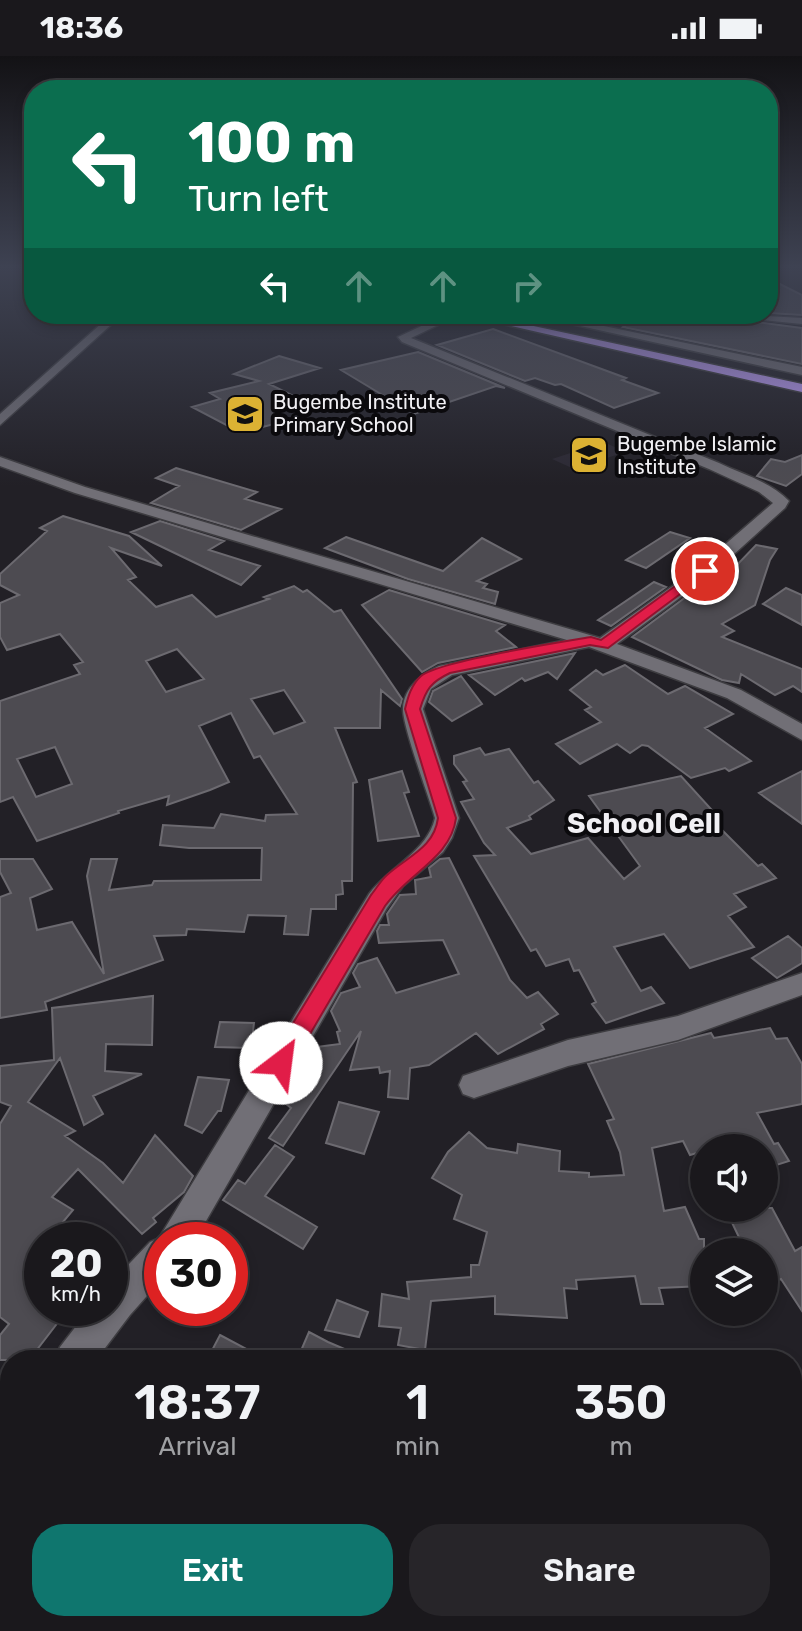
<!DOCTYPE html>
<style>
body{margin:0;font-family:Rubik,sans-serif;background:#272529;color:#f1f3f6;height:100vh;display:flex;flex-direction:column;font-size:30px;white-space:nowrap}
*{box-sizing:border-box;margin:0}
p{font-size:26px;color:#9fa0a3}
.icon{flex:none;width:44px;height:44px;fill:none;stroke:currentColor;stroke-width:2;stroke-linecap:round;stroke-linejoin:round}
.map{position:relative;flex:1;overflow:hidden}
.panel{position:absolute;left:0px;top:1294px;width:802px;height:282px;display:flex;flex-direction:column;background:#1a181c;border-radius:32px 32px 0 0;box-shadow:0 4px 12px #0003,0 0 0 2px #38373b}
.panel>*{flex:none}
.top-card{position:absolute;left:24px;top:24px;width:754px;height:244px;border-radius:32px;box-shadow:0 4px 12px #0003,0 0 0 2px #38373b;background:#0b6e4f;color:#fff;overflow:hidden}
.controls{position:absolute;left:690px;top:1078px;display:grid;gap:16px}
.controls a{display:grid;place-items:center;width:88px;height:88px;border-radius:50%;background:#1a181c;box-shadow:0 4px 12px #0003,0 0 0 2px #38373b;font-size:40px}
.speed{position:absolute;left:24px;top:1166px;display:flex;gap:16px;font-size:40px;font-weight:700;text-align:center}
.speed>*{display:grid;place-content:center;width:104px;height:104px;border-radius:50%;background:#1a181c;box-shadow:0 4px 12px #0003,0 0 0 2px #38373b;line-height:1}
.speed small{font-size:20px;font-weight:400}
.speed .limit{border:12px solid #d22;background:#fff;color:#111}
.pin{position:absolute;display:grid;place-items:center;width:68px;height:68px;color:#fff;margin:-34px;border:4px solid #fff;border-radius:50%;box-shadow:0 2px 8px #0007}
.me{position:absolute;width:88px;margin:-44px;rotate:30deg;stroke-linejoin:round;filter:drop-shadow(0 0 6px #0008)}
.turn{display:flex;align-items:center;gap:28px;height:168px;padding:0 32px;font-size:36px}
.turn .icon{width:104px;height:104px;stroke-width:2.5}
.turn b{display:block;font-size:56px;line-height:68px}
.lanes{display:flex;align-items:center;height:76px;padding:0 32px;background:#0003;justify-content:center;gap:40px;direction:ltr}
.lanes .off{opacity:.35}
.eta{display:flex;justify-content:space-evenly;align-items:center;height:136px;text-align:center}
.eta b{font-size:48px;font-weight:600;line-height:56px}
.cta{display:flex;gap:16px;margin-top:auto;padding:16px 32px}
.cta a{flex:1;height:92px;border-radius:32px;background:#0f766e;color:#fff;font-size:32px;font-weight:600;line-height:92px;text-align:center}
.cta a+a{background:#272529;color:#f1f3f6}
.status{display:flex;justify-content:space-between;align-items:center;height:56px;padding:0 40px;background:#1a181c;direction:ltr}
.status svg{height:22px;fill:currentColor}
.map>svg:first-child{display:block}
.built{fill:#2c2933}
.building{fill:#4d4b51;stroke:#6c6a70;stroke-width:2;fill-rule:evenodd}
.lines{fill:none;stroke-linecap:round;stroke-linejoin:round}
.minor-casing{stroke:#3e3d41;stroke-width:3}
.highway-casing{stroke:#3e3d41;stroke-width:3}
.minor{fill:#716f76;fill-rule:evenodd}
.highway{fill:#be9efa;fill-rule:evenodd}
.route{fill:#e11d48;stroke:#92132f;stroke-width:2}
.labels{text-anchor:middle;stroke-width:8;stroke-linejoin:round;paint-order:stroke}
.far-poi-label{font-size:20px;fill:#f1f0f4;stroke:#0b0a0d;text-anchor:start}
.quarter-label{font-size:28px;font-weight:bold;fill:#f1f0f4;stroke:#0b0a0d}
</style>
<div class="status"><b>18:36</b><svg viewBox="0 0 49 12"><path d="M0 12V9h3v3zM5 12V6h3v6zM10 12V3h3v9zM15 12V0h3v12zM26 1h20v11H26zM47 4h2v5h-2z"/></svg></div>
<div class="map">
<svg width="802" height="1575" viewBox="0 0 802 1575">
<rect width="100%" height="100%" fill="#222026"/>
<path class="built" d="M 604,386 L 625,396 L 574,413 L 552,403 Z"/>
<path class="building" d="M 768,222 L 802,239 L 802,259 L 768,257 Z
M 643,258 L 709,260 L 802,272 L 802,308 L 623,271 Z
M 493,273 L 626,322 L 622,324 L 658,337 L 614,352 L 561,328 L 555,329 L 535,322 L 525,325 L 437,289 Z
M 418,296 L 505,332 L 496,330 L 414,358 L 341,314 Z
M 279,300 L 320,312 L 269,328 L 304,345 L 275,355 L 289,364 L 259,372 L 249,366 L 230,371 L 192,351 L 220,343 L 210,337 L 259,325 L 234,318 Z
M 802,399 L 802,418 L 786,430 L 757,420 L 771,403 L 785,406 Z
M 176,412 L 257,436 L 245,443 L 281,453 L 241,474 L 151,447 L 179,430 L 156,422 Z
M 63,460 L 129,480 L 162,510 L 111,492 L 136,521 L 128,524 L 156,551 L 192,539 L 216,561 L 269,543 L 264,541 L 294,530 L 303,536 L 307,534 L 334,556 L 341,554 L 402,643 L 400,650 L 381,634 L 380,672 L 335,672 L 357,726 L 353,727 L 352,825 L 342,825 L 343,838 L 336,839 L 336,853 L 311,853 L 308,879 L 284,878 L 286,860 L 248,859 L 244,876 L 187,873 L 186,879 L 154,880 L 163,904 L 45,946 L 47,954 L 0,962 L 0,841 L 11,837 L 0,816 L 0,803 L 33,803 L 52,833 L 30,842 L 37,874 L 72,866 L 104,918 L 87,820 L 91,803 L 117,803 L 109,834 L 152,829 L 154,825 L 261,824 L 262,792 L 189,792 L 160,789 L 163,769 L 214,772 L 221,758 L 265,765 L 266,759 L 297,758 L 260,700 L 254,702 L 231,657 L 199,670 L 229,726 L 210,734 L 167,749 L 169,740 L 118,755 L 119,757 L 37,785 L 13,741 L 0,746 L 0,645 L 80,618 L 74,609 L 83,606 L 60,578 L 7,594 L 0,581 L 0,547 L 19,539 L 0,529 L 0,518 L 47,475 L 40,472 ZM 177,593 L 204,623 L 166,636 L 146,605 ZM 284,634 L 305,666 L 274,678 L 251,643 ZM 55,691 L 72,728 L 36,741 L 17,703 Z
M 160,465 L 224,485 L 209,494 L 260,510 L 241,529 L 131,476 Z
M 670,476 L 690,482 L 646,512 L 626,504 Z
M 346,481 L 443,515 L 482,482 L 521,503 L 477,525 L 487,528 L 483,532 L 498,536 L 495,548 L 408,523 L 325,492 Z
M 756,489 L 777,493 L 770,504 L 755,549 L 722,568 L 734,575 L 722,581 L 802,613 L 802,636 L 793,630 L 775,639 L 741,618 L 739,627 L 722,624 L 632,581 L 702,529 L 713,534 Z
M 654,526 L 666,531 L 611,570 L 598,564 Z
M 786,532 L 802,539 L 802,569 L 763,548 Z
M 389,534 L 505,569 L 496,575 L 516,591 L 438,607 L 422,616 L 362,549 Z
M 575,597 L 557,623 L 548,616 L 525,625 L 522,622 L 495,639 L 469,619 Z
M 625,609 L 668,638 L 685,630 L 733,658 L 705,672 L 751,705 L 729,715 L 725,712 L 691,722 L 648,690 L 642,689 L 630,697 L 617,688 L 580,708 L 556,688 L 601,666 L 585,654 L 591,651 L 570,634 L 596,614 L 603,619 Z
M 461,620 L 482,648 L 452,665 L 429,646 L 433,635 Z
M 480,692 L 485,699 L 509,693 L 534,727 L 538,725 L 554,744 L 529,760 L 531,763 L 507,772 L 531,798 L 588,782 L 624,823 L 640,810 L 589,740 L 681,720 L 720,763 L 713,765 L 758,810 L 762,808 L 776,822 L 734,838 L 746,851 L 728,860 L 754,891 L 690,912 L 664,878 L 614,891 L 641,935 L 651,931 L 664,947 L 606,967 L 592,948 L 596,946 L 579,914 L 574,915 L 569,903 L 546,910 L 536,893 L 531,895 L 474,800 L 495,799 L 484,787 L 461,746 L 474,743 L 463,726 L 467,725 L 454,708 L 454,700 Z
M 402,715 L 409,736 L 404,737 L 419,780 L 378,785 L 369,724 Z
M 802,715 L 802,768 L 759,737 Z
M 449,802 L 510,924 L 527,942 L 538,936 L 558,958 L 541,968 L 544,973 L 498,998 L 476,977 L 429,1009 L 410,1012 L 408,1043 L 388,1041 L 390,1015 L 380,1017 L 379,1011 L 350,1014 L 361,975 L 283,1090 L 269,1082 L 291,1052 L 280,1043 L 291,1023 L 298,1025 L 297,1014 L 309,992 L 340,988 L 337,976 L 340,975 L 331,955 L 341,937 L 360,931 L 353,917 L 358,908 L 377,902 L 396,937 L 459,918 L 443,884 L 379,887 L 377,875 L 380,869 L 389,869 L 387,858 L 400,839 L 416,838 L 415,824 L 431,821 L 429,812 L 440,803 Z
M 788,880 L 802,892 L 802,907 L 777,922 L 752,902 Z
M 153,940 L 152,989 L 106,988 L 105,1015 L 142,1018 L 93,1040 L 103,1058 L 84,1069 L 60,1002 L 28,1046 L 75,1075 L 65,1080 L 103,1107 L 123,1127 L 155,1079 L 193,1120 L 184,1136 L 153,1162 L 156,1166 L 142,1178 L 78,1113 L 52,1141 L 73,1154 L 48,1184 L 42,1184 L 42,1252 L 69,1252 L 29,1304 L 0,1304 L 0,1279 L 9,1268 L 0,1261 L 0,1068 L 11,1050 L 0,1046 L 0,1010 L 54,1004 L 52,952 Z
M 220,966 L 254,967 L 251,992 L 215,991 Z
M 770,972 L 776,983 L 787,982 L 802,1008 L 802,1048 L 757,1057 L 774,1088 L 778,1087 L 789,1105 L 764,1113 L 764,1092 L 704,1092 L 704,1095 L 690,1099 L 683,1085 L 652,1092 L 664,1155 L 685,1151 L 699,1183 L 704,1183 L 704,1230 L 659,1232 L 663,1248 L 641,1248 L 635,1220 L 576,1224 L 577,1233 L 564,1232 L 567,1262 L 495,1258 L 495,1240 L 431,1245 L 425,1294 L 398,1289 L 401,1272 L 379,1270 L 382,1238 L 409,1243 L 407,1226 L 471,1221 L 471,1209 L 479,1209 L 487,1176 L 454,1163 L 462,1139 L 432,1122 L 448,1096 L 469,1076 L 487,1092 L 517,1097 L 518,1088 L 560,1095 L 559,1115 L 589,1117 L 589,1121 L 624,1119 L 620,1096 L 607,1065 L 614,1063 L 588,1008 L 711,977 L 714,982 Z
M 198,1021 L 229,1024 L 221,1055 L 218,1055 L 202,1077 L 185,1069 Z
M 339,1046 L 379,1056 L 364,1098 L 326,1087 Z
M 275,1089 L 294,1101 L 265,1140 L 317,1171 L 303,1193 L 223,1144 L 238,1124 L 245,1128 Z
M 725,1152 L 772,1152 L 795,1195 L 802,1191 L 802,1255 L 781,1223 L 764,1230 L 764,1196 L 746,1196 Z
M 337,1244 L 368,1256 L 359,1281 L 325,1274 Z
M 309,1276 L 328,1286 L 370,1304 L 297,1304 Z
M 220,1279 L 267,1304 L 207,1304 Z"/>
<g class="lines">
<g class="minor-casing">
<path id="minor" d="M 112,258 L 123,258 L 0,369 L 0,358 Z
M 447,258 L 461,258 L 411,282 L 719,407 C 742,418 771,426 789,445 L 785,452 L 711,519 L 617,588 L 741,634 L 802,668 L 802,684 L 727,642 L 589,591 L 452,619 L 431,633 L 423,653 L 459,762 L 452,782 L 443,796 L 403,830 L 387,852 L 195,1184 L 162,1184 L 162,1223 L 130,1259 L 96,1304 L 54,1304 L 60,1291 L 90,1252 L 110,1252 L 110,1228 L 150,1186 L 159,1182 L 369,838 C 389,811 427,796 435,762 C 429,741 402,669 403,652 C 404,631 423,617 439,610 L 567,584 L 75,437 L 0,410 L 0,401 L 85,431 L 600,582 L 699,511 L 773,447 L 759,436 L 709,413 L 402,286 L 398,281 Z
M 526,258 L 546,258 L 802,311 L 802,319 Z
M 727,258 L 802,262 L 802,268 L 732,261 Z
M 802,917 L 802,939 L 678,984 L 568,1010 L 474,1042 L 463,1038 L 459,1029 L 463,1020 L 568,984 L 678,960 Z
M 10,1374 L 10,1424 L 0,1428 L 0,1378 Z
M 792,1445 L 802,1450 L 802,1492 L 792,1488 Z
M 591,1566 L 635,1566 L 632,1575 L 588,1575 Z"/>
</g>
<g class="highway-casing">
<path id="highway" d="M 458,258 L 478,258 L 802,328 L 802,336 Z"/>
</g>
<use href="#minor" class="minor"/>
<use href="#highway" class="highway"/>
</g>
<linearGradient id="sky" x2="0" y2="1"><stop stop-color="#131215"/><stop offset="0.49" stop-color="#3e4252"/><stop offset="1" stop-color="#3e4252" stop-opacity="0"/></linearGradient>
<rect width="802" height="430" fill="url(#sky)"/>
<path class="route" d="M 700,512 L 711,515 L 608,592 L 590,589 L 450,617 C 431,626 426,633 420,653 L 456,762 C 451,802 408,817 385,850 L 289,1014 L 281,1016 L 273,1014 L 270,1007 L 273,1000 L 371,839 C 376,833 381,824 387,819 C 408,800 434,792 438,762 L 405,653 C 408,641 411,629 421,620 C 438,605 561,586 591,581 L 601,584 Z"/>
<defs>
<g id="school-square" transform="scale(2)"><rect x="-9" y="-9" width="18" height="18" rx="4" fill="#dcb233" stroke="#0b0a0d"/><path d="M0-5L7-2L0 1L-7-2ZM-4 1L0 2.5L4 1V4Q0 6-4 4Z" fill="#111"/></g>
</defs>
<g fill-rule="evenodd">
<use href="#school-square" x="245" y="358"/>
<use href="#school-square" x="589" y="399"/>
</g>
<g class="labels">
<g class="far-poi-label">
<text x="273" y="353">Bugembe Institute<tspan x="273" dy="23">Primary School</tspan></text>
<text x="617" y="395">Bugembe Islamic<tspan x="617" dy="23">Institute</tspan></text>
</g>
<g class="quarter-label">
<text x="644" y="777">School Cell</text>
</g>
</g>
</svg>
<div class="controls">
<a><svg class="icon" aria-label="sound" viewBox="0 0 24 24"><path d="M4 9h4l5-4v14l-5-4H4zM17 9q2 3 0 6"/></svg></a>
<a><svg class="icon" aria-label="layers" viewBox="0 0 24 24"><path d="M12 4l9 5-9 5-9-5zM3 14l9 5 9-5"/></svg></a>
</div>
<div class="speed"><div>20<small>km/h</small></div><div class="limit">30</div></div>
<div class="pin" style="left:705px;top:515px;background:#d93025"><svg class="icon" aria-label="arrive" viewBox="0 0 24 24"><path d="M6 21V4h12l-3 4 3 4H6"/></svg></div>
<svg class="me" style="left:281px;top:1007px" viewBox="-20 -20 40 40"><circle r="19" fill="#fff"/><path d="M0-13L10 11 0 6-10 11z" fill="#e11d48"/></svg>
<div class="top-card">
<div class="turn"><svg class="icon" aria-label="left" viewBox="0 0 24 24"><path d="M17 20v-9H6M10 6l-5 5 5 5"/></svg><div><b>100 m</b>Turn left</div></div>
<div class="lanes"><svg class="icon" aria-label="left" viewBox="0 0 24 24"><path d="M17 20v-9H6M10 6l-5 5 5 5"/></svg><svg class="icon off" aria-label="ahead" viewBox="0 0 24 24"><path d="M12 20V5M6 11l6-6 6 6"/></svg><svg class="icon off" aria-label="ahead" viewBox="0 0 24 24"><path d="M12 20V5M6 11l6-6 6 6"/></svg><svg class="icon off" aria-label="right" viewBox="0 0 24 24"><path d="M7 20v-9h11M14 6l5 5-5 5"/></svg></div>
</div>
<section class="panel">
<div class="eta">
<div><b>18:37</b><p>Arrival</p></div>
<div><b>1</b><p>min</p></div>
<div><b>350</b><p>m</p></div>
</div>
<div class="cta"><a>Exit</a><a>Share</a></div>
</section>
</div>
